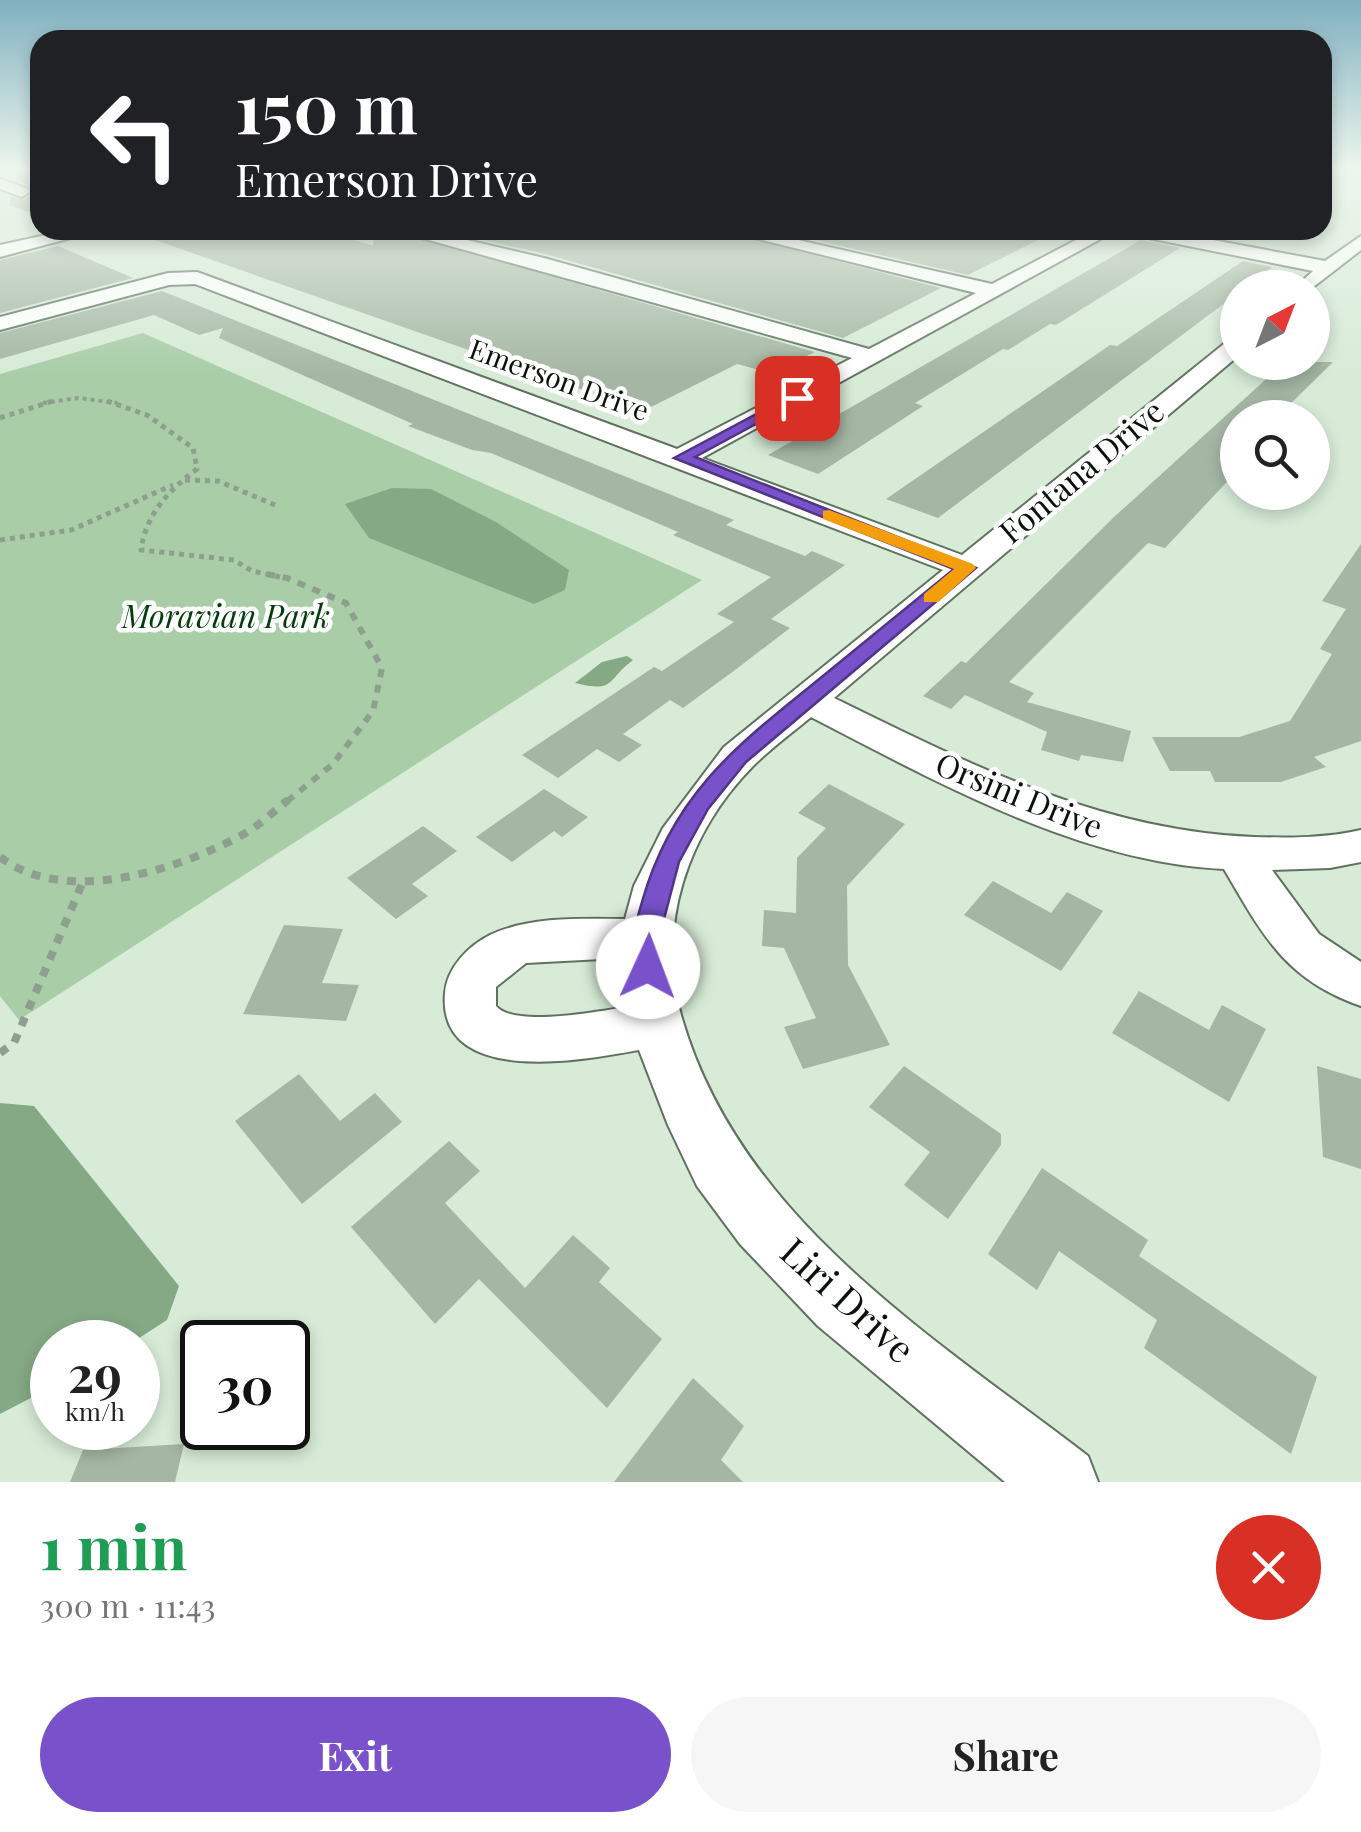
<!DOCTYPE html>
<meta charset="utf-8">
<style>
body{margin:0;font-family:"Playfair Display",serif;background:#f6f6f6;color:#222;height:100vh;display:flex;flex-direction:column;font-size:38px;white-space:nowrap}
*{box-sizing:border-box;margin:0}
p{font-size:32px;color:#767676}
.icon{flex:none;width:55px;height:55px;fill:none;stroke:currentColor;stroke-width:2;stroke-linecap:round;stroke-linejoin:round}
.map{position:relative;height:1482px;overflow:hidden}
.sheet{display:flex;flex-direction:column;background:#fff;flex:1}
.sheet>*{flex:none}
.guide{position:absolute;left:30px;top:30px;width:1302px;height:210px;border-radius:30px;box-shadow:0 5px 15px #0003;background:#202124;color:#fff;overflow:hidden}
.needle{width:65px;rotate:42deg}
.controls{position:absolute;left:1220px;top:270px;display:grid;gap:20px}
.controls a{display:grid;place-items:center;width:110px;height:110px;border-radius:50%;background:#fff;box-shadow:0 5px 15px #0003;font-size:50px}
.speed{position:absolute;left:30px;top:1320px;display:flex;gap:20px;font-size:50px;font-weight:700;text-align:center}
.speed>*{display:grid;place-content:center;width:130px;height:130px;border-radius:50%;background:#fff;box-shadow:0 5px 15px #0003;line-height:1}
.speed small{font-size:25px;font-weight:400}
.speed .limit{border:5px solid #111;border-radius:15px;background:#fff;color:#111}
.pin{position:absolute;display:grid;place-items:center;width:85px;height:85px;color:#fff;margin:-42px;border-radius:20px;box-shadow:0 5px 15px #0006}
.me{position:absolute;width:110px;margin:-55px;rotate:2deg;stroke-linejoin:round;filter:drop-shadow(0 0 8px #0008)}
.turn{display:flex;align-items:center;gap:35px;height:210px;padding:0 40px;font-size:45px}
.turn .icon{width:130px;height:130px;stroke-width:2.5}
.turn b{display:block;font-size:70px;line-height:85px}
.round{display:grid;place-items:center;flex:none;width:105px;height:105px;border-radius:52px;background:#f6f6f6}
.headline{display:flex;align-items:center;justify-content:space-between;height:170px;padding:0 40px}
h1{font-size:60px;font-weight:700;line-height:75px;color:#1e9e55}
.action{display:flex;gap:20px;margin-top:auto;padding:20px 40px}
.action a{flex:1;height:115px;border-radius:60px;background:#7952cb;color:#fff;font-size:40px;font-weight:700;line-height:115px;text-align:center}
.action a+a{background:#f6f6f6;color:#222}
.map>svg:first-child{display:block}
.green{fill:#a8cda7}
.water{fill:#84a984}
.building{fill:#a5b7a4}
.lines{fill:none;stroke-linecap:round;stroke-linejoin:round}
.minor-casing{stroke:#607160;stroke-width:4}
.path-far3{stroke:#8f9f8f;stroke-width:4;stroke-dasharray:4 4;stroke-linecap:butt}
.path-far2{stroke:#8f9f8f;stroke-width:5;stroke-dasharray:5 5;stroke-linecap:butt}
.path-far1{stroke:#8f9f8f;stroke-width:6;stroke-dasharray:8 8;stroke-linecap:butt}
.path{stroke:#8f9f8f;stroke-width:8;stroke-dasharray:9 9;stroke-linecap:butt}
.minor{fill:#fff;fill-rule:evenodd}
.route{fill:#7952cb;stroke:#4f3584;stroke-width:2.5}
.slow{fill:#f59e0b}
.labels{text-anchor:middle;stroke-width:9;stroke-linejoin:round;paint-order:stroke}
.far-street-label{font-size:28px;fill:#0b120b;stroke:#fff}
.street-label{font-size:32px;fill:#0b120b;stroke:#fff}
.park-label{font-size:32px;font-style:italic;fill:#023d0b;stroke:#fff}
.near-street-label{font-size:38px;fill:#0b120b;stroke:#fff}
</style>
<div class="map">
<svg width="1361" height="1482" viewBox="0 0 1361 1482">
<rect width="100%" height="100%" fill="#d7ebd7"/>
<path class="green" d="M 143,333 L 702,580 L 19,1020 L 0,996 L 0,374 Z"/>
<path class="water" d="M 392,488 L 431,489 L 496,522 L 569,570 L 565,590 L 534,604 L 369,538 L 345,504 Z
M 627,656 L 633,660 C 605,681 616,693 575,683 L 602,662 Z
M 0,1103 L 34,1106 L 179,1286 L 167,1320 L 133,1342 L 52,1342 L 52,1387 L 0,1414 Z"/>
<path class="building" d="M 40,170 L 40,216 L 9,205 L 11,197 L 24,200 L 34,193 L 29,185 L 16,181 L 18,174 Z
M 138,230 L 324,230 L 373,246 L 375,230 L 389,230 L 815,352 L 771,373 L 737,364 L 643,411 L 138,234 Z
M 440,230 L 718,230 L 941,288 L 843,338 L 545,254 Z
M 771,230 L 1058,230 L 968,275 Z
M 1141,240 L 1180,248 L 1056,325 L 1050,324 L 1008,350 L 1003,349 L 915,403 L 923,406 L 818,474 L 768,455 Z
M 58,246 L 133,278 L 0,313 L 0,260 Z
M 1243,261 L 1272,267 L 1245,288 L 1238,288 L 1238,293 L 938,518 L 886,499 L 1110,345 L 1117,346 Z
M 162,291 L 734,520 L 726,525 L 805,556 L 812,551 L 845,565 L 771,619 L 790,628 L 735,670 L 683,708 L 670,700 L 623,734 L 642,745 L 619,762 L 597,749 L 558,778 L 522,755 L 654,667 L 662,671 L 734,622 L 717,614 L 771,577 L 673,535 L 678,532 L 608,502 L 491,453 L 472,450 L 408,426 L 413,424 L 219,338 L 223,328 L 199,335 L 154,315 L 0,359 L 0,333 Z
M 1285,362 L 1333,362 L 1276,418 L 1238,418 L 1238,470 L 1165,548 L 1148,543 L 1009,682 L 1034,693 L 1027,702 L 1131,731 L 1123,762 L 1081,755 L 1079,761 L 1041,750 L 1047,732 L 965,695 L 951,709 L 923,696 L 961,661 L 966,663 L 1113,518 Z
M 1361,544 L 1361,741 L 1314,757 L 1326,767 L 1281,782 L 1215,782 L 1210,771 L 1170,771 L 1152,737 L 1239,737 L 1290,721 L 1332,654 L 1320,649 L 1346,609 L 1322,601 Z
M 829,784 L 905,824 L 847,886 L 848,965 L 890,1045 L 803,1069 L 784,1027 L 816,1018 L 784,948 L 762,946 L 764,910 L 796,913 L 797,858 L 826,828 L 798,813 Z
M 544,789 L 588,817 L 562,837 L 554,831 L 512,862 L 476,837 Z
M 423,826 L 457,851 L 412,884 L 428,896 L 396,919 L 347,878 Z
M 993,881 L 1051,913 L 1067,892 L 1103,911 L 1061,971 L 964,915 Z
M 284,925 L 343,929 L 322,983 L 359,985 L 346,1021 L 243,1014 Z
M 1139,991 L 1209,1030 L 1222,1005 L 1266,1029 L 1229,1102 L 1112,1033 Z
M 904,1066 L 1001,1134 L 1001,1145 L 948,1219 L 904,1185 L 930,1152 L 869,1107 Z
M 1317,1066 L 1361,1079 L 1361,1169 L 1323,1157 Z
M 299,1074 L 340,1121 L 375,1093 L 402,1122 L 302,1204 L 235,1121 Z
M 449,1141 L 480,1171 L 445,1203 L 525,1288 L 573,1235 L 610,1268 L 599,1282 L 662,1339 L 607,1408 L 479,1279 L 435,1324 L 351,1227 Z
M 1042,1168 L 1148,1240 L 1139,1256 L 1317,1377 L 1291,1454 L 1144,1348 L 1157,1320 L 1059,1251 L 1037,1290 L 988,1254 Z
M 693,1378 L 744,1426 L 721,1460 L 743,1482 L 614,1482 Z
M 184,1444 L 175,1482 L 70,1482 L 83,1450 Z"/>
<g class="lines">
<g class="minor-casing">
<path id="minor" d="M 0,179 L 28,189 L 30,192 L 22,197 L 0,189 Z
M 69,230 L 101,230 L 0,257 L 0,245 Z
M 393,230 L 424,230 L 544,258 L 869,349 L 976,293 L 722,230 L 754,230 L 992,284 L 1095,230 L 1117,230 L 702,458 L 962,555 L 1230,339 L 1238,337 L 1238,356 L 834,698 C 968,764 1101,831 1254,837 C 1290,838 1326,838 1361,830 L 1361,862 L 1330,868 L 1272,870 L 1319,934 L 1361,962 L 1361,1006 C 1285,980 1262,934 1224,869 C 1081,863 935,781 811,717 C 792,733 771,748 753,766 C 688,832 656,925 681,1015 C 738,1217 930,1335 1088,1456 L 1098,1482 L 1005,1482 L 818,1326 L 740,1244 L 697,1186 L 668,1125 L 639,1050 C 584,1060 437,1088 445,993 C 447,968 468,946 490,935 C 531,916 580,919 625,919 L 634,886 L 663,828 L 724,747 L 943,570 L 195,284 L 169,285 L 0,330 L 0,317 L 168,273 L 197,272 L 677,449 L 852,358 ZM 621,958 L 627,1007 C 600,1011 514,1028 496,1006 L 496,987 L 526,963 Z
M 1124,230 L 1160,230 L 1325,261 L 1361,236 L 1361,250 L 1312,288 L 1300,283 L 1313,271 L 1133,235 Z"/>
</g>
<path class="path-far3" d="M 43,403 L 78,398 L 117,403"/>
<path class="path-far2" d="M 107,401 L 147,415 L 193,448 L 197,469 C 169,490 146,514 141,550 L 234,560 L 252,571 L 280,577
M 0,418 L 53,401
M 185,480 L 218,481 L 275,505
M 0,540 L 71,530 L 173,485"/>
<path class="path-far1" d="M 267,574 L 287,578 L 346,603 L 382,668 L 373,711 L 333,764 L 285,803"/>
<path class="path" d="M 0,857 C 65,907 178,870 244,834 C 260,825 274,811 288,800
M 0,1053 L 14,1043 L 82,884"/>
<use href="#minor" class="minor"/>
</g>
<linearGradient id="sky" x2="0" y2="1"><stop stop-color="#80b0c0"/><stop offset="0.45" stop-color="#edf6ed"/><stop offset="1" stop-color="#edf6ed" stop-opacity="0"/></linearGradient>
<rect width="1361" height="375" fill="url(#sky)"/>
<path class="route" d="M 792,395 L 804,398 L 695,457 L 976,568 L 746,762 L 708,809 L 679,862 L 659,938 L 662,967 L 658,975 L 648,979 L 638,975 C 626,951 635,926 642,902 C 672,795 736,746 818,680 C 863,643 908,606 954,569 L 674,458 Z"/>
<path class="slow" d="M 829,510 L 973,564 L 976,568 L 938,602 L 924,602 L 924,594 L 954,569 L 823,519 L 823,511 Z"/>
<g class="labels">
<g class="far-street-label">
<text transform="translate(559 380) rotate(20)" y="10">Emerson Drive</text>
</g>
<g class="street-label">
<text transform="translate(1082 472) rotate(-40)" y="11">Fontana Drive</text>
<text transform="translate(1019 796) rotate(22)" y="11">Orsini Drive</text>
</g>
<g class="park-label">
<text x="226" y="628">Moravian Park</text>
</g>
<g class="near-street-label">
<text transform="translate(847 1301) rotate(42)" y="13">Liri Drive</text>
</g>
</g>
</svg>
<div class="controls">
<a><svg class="needle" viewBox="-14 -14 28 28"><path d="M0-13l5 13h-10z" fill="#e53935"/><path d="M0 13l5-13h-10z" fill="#767676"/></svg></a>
<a><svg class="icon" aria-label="search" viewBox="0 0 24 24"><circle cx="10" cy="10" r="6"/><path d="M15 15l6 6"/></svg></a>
</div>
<div class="speed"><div>29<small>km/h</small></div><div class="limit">30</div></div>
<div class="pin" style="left:797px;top:398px;background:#d93025"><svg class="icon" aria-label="arrive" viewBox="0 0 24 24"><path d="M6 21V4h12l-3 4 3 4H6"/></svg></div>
<svg class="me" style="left:648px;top:967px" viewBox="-20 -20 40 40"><circle r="19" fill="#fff"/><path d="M0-13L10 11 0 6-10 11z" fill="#7952cb"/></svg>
<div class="guide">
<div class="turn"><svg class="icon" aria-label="left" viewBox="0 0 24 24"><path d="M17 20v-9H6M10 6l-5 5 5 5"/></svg><div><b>150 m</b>Emerson Drive</div></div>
</div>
</div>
<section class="sheet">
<div class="headline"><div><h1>1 min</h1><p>300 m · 11:43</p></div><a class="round" style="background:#d93025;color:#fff"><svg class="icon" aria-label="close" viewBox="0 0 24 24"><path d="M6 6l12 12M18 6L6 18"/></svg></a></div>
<div class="action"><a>Exit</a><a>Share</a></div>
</section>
